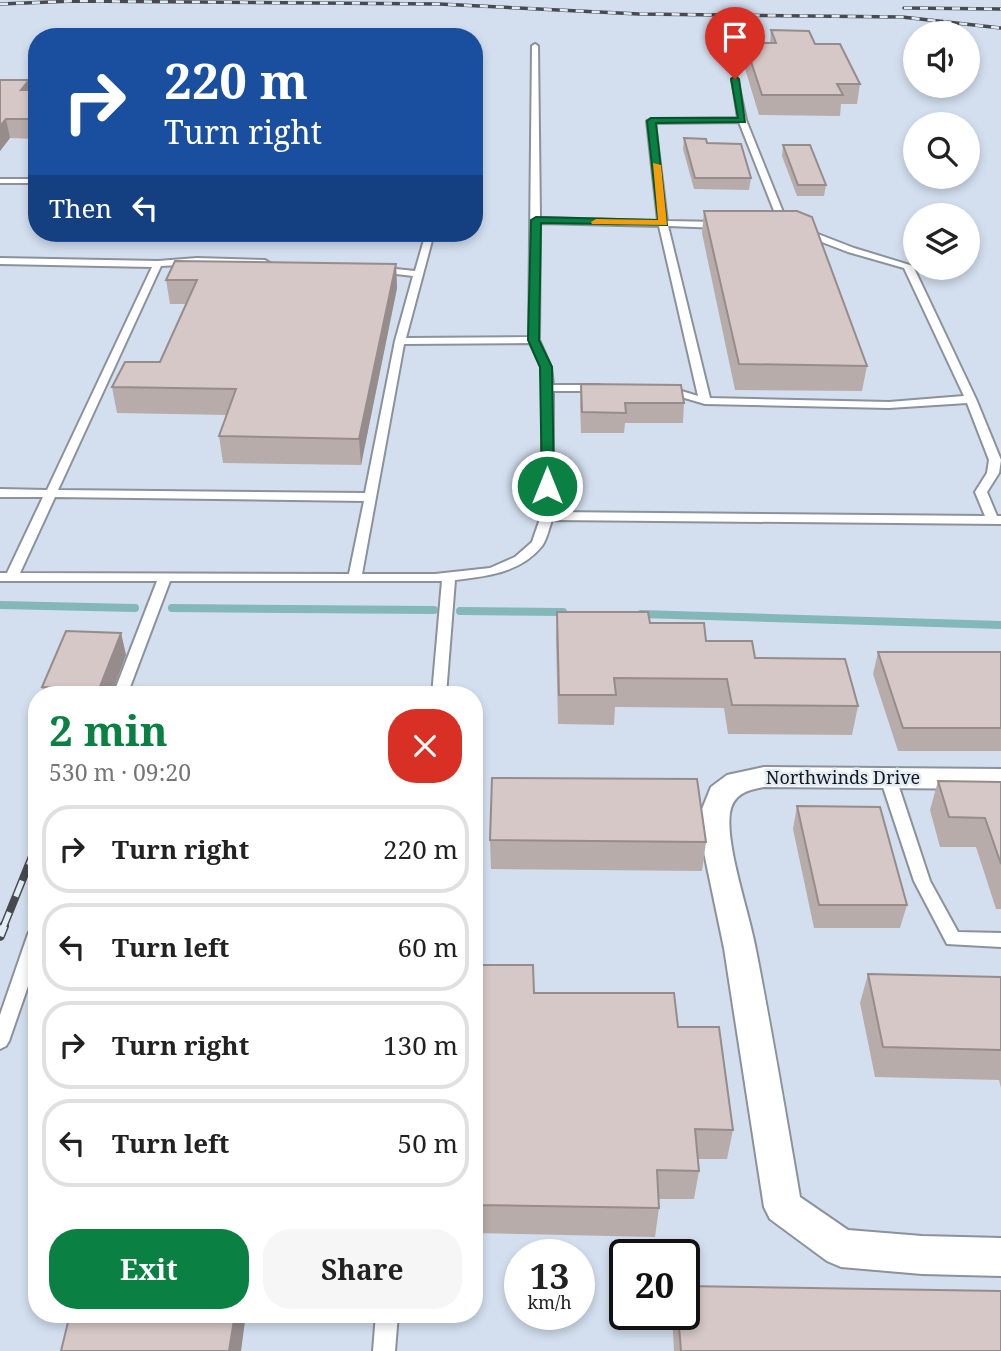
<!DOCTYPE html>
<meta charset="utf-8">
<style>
body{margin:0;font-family:"Noto Serif",serif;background:#f6f6f6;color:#222;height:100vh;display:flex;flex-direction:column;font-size:26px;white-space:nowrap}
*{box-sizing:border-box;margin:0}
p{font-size:23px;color:#767676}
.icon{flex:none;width:38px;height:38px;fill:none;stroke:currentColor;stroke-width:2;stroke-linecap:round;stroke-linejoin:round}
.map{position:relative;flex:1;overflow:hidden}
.panel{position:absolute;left:28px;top:686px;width:455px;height:637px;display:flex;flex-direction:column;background:#fff;border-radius:28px;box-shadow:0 4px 10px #0003}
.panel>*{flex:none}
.hud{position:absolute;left:28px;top:28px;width:455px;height:214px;border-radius:28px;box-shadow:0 4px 10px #0003;background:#1a4fa0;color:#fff;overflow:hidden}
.fabs{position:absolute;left:903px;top:21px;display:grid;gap:14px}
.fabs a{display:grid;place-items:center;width:77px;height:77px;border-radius:50%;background:#fff;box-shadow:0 4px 10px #0003;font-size:35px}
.speed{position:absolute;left:504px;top:1239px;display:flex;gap:14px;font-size:35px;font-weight:700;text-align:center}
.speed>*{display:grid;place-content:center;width:91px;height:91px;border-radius:50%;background:#fff;box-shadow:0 4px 10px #0003;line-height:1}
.speed small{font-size:18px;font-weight:400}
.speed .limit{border:4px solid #111;border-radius:10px;background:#fff;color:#111}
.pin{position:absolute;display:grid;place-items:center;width:60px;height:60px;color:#fff;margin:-72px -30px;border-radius:50% 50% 50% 0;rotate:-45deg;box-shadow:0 0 7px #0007}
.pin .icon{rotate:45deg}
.me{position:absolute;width:77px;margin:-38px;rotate:0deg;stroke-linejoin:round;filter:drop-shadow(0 0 5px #0008)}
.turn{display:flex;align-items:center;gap:24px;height:147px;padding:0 21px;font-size:32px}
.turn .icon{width:91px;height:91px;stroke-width:2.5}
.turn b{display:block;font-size:49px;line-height:60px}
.then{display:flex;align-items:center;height:66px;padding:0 21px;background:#0003;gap:14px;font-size:26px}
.round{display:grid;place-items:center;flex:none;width:74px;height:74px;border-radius:28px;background:#f6f6f6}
.head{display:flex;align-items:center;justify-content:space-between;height:119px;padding:0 21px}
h1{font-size:42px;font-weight:700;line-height:52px;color:#0b8043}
.primary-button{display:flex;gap:14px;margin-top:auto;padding:14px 21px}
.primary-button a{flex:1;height:80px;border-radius:28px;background:#0b8043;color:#fff;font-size:28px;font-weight:700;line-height:80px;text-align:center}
.primary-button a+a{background:#f6f6f6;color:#222}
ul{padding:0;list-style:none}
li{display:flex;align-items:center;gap:21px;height:88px;margin:0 14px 10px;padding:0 7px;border:4px solid #e0e0e0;border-radius:28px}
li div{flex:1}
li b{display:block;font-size:26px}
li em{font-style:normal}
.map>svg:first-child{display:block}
.built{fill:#d3dfef;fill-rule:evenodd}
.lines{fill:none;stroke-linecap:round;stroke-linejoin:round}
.stream{stroke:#84b7b8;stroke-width:8}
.lane-casing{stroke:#8b929b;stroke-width:4}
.street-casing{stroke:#8b929b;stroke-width:4}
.lane{fill:#fff;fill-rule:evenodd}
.street{fill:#fff;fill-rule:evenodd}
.rail-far2-casing{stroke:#474b4f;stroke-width:3.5}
.rail-far1-casing{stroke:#474b4f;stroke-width:8}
.rail-casing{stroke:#474b4f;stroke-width:10}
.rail-far2{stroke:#e3ebf5;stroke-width:2.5;stroke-dasharray:8;stroke-linecap:butt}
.rail-far1{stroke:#e3ebf5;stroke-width:5;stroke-dasharray:17;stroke-linecap:butt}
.rail{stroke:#e3ebf5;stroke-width:7;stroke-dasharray:22;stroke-linecap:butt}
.wall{fill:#b8acaa}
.shaded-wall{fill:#968c8b}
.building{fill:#d6c8c6;stroke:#968c8b;stroke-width:2}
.route{fill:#0b8043;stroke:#07532c;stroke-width:2}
.slow{fill:#f59e0b}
.labels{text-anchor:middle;stroke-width:5;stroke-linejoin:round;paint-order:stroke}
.street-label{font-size:18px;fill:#15181b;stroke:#e3ebf5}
</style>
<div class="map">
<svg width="1001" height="1351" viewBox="0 0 1001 1351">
<rect width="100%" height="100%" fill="#e3ebf5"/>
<path class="built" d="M 0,0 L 1001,0 L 1001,1351 L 0,1351 ZM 915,33 L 968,33 L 968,86 L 915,86 ZM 37,37 L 474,37 L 474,233 L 37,233 ZM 915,124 L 968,124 L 968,177 L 915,177 ZM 915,215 L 968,215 L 968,268 L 915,268 ZM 37,695 L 474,695 L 474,1314 L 37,1314 ZM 520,1255 L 579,1255 L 579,1314 L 520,1314 ZM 625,1255 L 684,1255 L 684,1314 L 625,1314 Z"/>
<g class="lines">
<path class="stream" d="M 0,605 L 135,608
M 172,608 L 434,610
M 460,611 L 563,612
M 641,614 L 1001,625"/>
<g class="lane-casing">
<path id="lane" d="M 535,44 L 538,46 L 540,218 L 658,221 L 647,121 L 651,119 L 738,118 L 732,79 L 737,78 L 746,120 L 787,222 L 854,248 L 913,266 L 976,399 L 1001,460 L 999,473 L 987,492 L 997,516 L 1001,516 L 1001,524 L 552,520 C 549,528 547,539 542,546 C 520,573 487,576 455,580 L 446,695 L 432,695 L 442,581 L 170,581 L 127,695 L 113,695 L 157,581 L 0,581 L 0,573 L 7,573 L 43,497 L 0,497 L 0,489 L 47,490 L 152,267 L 0,264 L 0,258 L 158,261 L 197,258 L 265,260 L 270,263 L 265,266 L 197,264 L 161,266 L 58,490 L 365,493 L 395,341 L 413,276 L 379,272 L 376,271 L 376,267 L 415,271 L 426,233 L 434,233 L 406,338 L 529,337 L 532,46 ZM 739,122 L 780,226 L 848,252 L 904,268 L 964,396 L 889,402 L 710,398 L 668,226 L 720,228 L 724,225 L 720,222 L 667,221 L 655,123 ZM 540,223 L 659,226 L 698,396 L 665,386 L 661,387 L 661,391 L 705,404 L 889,408 L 967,403 L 989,460 L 987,473 L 975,492 L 985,516 L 553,512 L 553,391 L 599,391 L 604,388 L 599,385 L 553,385 L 551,367 L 539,340 ZM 530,343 L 541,367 L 543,388 L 541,516 L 532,542 L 515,557 L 490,568 L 435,574 L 362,574 L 404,344 ZM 55,497 L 364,501 L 349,574 L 20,573 Z
M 0,179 L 37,179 L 37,183 L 0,183 Z
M 888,773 L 893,774 L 896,778 L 930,881 L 958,932 L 1001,933 L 1001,947 L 947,944 L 914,881 L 880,778 L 883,774 Z
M 37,927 L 37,960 L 9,1041 L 6,1046 L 0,1049 L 0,1015 L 28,934 L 31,929 Z
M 376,1314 L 398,1314 L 395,1351 L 373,1351 Z"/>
</g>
<g class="street-casing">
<path id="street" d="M 764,767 L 1001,769 L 1001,789 L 764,787 C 747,790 733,794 730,813 C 725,845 750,915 756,950 C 772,1032 786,1115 800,1197 L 848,1230 L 922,1236 L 1001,1238 L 1001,1276 L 922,1274 L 841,1267 L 827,1261 L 770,1219 L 764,1207 L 724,948 L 701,838 L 700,814 L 711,787 L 727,775 Z"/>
</g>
<use href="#lane" class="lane"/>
<use href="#street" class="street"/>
<g class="rail-far2-casing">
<path id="rail-far2" d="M 0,4 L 74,1 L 439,4 L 639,14 L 902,17 L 1001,28
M 904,8 L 1001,9"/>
</g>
<g class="rail-far1-casing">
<path id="rail-far1" d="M 3,928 L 37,844"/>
</g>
<g class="rail-casing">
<path id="rail" d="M 0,936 L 4,926"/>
</g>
<use href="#rail-far2" class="rail-far2"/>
<use href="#rail-far1" class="rail-far1"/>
<use href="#rail" class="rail"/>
</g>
<path class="wall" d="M 771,30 L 815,44 L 860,84 L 857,104 L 841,104 L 840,116 L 759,115 L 743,62 L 745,43 L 770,43 Z
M 0,80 L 29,80 L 31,90 L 37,90 L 37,139 L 10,138 L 0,151 Z
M 684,138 L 707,143 L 751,178 L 749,190 L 694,189 L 683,149 Z
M 783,145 L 826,185 L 824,196 L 797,196 L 782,156 Z
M 704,211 L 867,366 L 862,391 L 735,390 L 702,233 Z
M 396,264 L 397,288 L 361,465 L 223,463 L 219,436 L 227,415 L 117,413 L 112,387 L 160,362 L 186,304 L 170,304 L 166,280 Z
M 581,384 L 684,403 L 683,423 L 625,423 L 624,433 L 581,433 L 580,404 Z
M 557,612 L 650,623 L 706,641 L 755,658 L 858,706 L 852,735 L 728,734 L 724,708 L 615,707 L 614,725 L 558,724 L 556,640 Z
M 121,633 L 126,655 L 111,695 L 44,695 L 42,687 Z
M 878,652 L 1001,652 L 1001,751 L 898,751 L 873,674 Z
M 938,781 L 1001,782 L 1001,909 L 996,909 L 976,847 L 940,847 L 930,810 Z
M 797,806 L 907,905 L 900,928 L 814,928 L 793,829 Z
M 490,840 L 706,842 L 702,871 L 491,869 Z
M 474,965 L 534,993 L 678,1027 L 733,1130 L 727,1159 L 698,1159 L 699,1171 L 694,1199 L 659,1199 L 659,1208 L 655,1237 L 474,1233 Z
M 868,974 L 1001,977 L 1001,1088 L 999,1080 L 875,1077 L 860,1003 Z
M 672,1314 L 684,1314 L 1001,1351 L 674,1351 Z"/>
<path class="shaded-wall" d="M 29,80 L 33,99 L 21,90 Z
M 6,119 L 10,138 L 0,151 L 0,126 Z
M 396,264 L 397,288 L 361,465 L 359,439 Z
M 121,633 L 126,655 L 111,695 L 100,695 L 99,689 Z
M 235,1314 L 246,1314 L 241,1351 L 229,1351 Z"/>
<path class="building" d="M 771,30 L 809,31 L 815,44 L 840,44 L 860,84 L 837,84 L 843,95 L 762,95 L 745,43 L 776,43 Z
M 0,80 L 29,80 L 21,90 L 37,90 L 37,119 L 6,119 L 0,126 Z
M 684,138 L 706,139 L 707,143 L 741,144 L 751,178 L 695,178 Z
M 783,145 L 810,145 L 826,185 L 798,185 Z
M 704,211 L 797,211 L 812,217 L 867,366 L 739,364 Z
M 175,261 L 396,264 L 359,439 L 219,436 L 236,389 L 112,387 L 125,362 L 160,362 L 197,280 L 166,280 Z
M 581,384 L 681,385 L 684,403 L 625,403 L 626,413 L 582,412 Z
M 557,612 L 648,612 L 650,623 L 704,623 L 706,641 L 752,641 L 755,658 L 845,659 L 858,706 L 732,705 L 727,679 L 614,678 L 616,695 L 559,695 Z
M 66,631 L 121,633 L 99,689 L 42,687 Z
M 878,652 L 1001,652 L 1001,728 L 903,728 Z
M 492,778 L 697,779 L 706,842 L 490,840 Z
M 938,781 L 1001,782 L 1001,864 L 985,818 L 949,817 Z
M 797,806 L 880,807 L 907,905 L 819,905 Z
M 474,965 L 533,965 L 534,993 L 674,993 L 678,1027 L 719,1027 L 733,1130 L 695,1129 L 699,1171 L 657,1170 L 659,1208 L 474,1205 Z
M 868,974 L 1001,977 L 1001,1050 L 883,1047 Z
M 684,1286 L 1001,1291 L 1001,1351 L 681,1351 L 678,1314 L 684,1314 Z
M 70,1314 L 235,1314 L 229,1351 L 61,1351 Z"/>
<path class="route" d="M 735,76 L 739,79 L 745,122 L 656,123 L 667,225 L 541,223 L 539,340 L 552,367 L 554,486 L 547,490 L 542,489 L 540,367 L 528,340 L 531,220 L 536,217 L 658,220 L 647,121 L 651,118 L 738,118 L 731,79 Z"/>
<path class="slow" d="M 653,163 L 661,165 L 667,225 L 592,224 L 591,222 L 596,219 L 658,220 Z"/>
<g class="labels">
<g class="street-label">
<text x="843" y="784">Northwinds Drive</text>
</g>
</g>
</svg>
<div class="fabs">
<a><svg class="icon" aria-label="sound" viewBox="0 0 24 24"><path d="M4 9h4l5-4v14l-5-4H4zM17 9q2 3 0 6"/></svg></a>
<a><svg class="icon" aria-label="search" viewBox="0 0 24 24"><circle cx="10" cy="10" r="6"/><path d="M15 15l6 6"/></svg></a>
<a><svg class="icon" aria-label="layers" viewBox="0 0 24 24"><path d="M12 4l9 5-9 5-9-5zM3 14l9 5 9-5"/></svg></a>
</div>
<div class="speed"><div>13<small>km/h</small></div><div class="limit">20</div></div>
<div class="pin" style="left:735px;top:79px;background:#d93025"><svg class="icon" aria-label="arrive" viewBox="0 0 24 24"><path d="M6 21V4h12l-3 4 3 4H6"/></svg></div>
<svg class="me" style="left:547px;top:486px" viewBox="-20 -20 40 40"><circle r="17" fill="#0b8043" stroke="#fff" stroke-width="3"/><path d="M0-11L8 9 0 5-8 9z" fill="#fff"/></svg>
<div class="hud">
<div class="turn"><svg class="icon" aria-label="right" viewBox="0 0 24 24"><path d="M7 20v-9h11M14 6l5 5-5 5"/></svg><div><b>220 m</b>Turn right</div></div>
<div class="then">Then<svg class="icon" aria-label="left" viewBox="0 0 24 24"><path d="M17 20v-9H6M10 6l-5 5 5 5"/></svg></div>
</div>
<section class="panel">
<div class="head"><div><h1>2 min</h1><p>530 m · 09:20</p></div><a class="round" style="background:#d93025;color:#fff"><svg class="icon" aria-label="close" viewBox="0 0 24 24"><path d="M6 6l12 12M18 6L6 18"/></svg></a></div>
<ul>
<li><svg class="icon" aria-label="right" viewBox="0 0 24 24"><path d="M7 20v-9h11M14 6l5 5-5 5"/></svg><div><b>Turn right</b></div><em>220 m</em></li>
<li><svg class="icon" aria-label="left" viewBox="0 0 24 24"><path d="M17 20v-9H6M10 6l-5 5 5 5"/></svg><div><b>Turn left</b></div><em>60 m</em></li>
<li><svg class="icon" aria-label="right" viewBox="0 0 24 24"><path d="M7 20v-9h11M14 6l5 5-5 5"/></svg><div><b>Turn right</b></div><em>130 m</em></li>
<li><svg class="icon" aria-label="left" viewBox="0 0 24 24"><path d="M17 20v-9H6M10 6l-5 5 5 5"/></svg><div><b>Turn left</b></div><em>50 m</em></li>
</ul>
<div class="primary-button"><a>Exit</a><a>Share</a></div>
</section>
</div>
